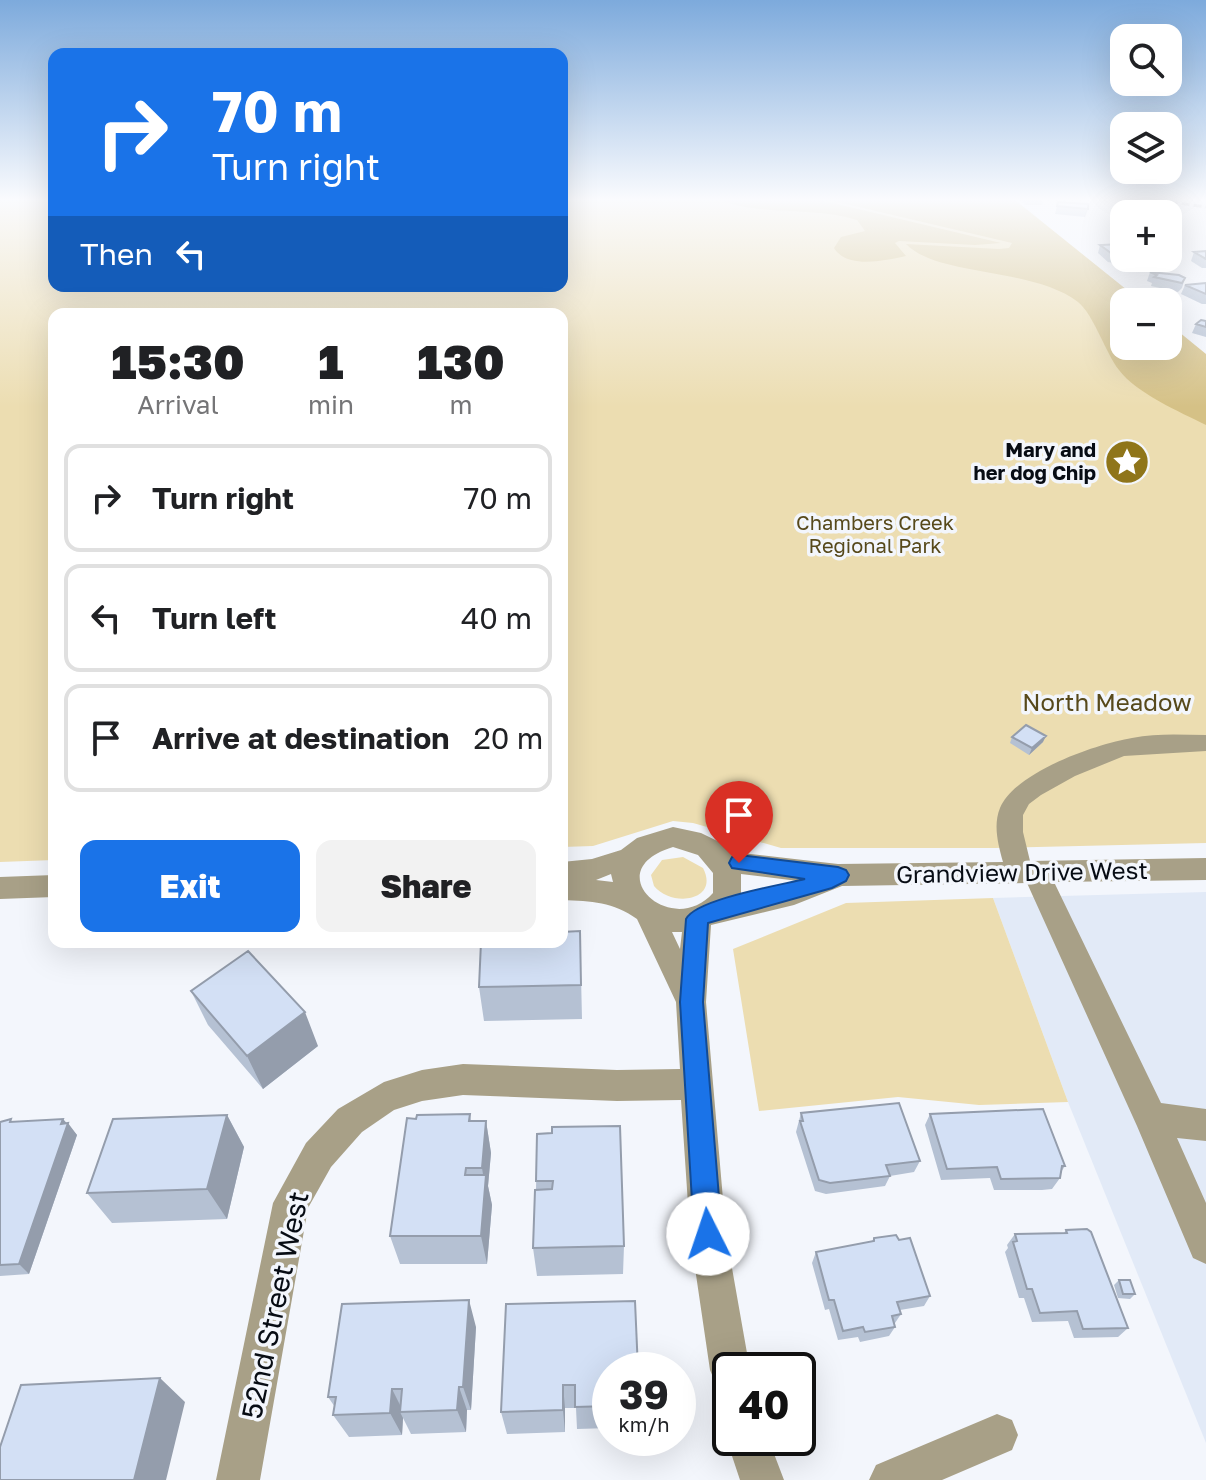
<!DOCTYPE html>
<meta charset="utf-8">
<style>
body{margin:0;font-family:"Golos Text",sans-serif;background:#f2f2f2;color:#202124;height:100vh;display:flex;flex-direction:column;font-size:30px;white-space:nowrap}
*{box-sizing:border-box;margin:0}
p{font-size:26px;color:#757577}
.icon{flex:none;width:44px;height:44px;fill:none;stroke:currentColor;stroke-width:2;stroke-linecap:round;stroke-linejoin:round}
.map{position:relative;flex:1;overflow:hidden}
.sheet{position:absolute;left:48px;top:308px;width:520px;height:640px;display:flex;flex-direction:column;background:#fff;border-radius:16px;box-shadow:0 8px 32px #0002}
.sheet>*{flex:none}
.hud{position:absolute;left:48px;top:48px;width:520px;height:244px;border-radius:16px;box-shadow:0 8px 32px #0002;background:#1a73e8;color:#fff;overflow:hidden}
.tools{position:absolute;left:1110px;top:24px;display:grid;gap:16px}
.tools a{display:grid;place-items:center;width:72px;height:72px;border-radius:16px;background:#fff;box-shadow:0 8px 32px #0002;font-size:40px}
.speed{position:absolute;left:592px;top:1352px;display:flex;gap:16px;font-size:40px;font-weight:700;text-align:center}
.speed>*{display:grid;place-content:center;width:104px;height:104px;border-radius:50%;background:#fff;box-shadow:0 8px 32px #0002;line-height:1}
.speed small{font-size:20px;font-weight:400}
.speed .limit{border:4px solid #111;border-radius:12px;background:#fff;color:#111}
.pin{position:absolute;display:grid;place-items:center;width:68px;height:68px;color:#fff;margin:-82px -34px;border-radius:50% 50% 50% 0;rotate:-45deg;box-shadow:0 0 8px #0007}
.pin .icon{rotate:45deg}
.me{position:absolute;width:88px;margin:-44px;rotate:356deg;stroke-linejoin:round;filter:drop-shadow(0 0 6px #0008)}
.turn{display:flex;align-items:center;gap:28px;height:168px;padding:0 32px;font-size:36px}
.turn .icon{width:104px;height:104px;stroke-width:2.5}
.turn b{display:block;font-size:56px;line-height:68px}
.then{display:flex;align-items:center;height:76px;padding:0 32px;background:#0003;gap:16px;font-size:30px}
.eta{display:flex;justify-content:space-evenly;align-items:center;height:136px;text-align:center}
.eta b{font-size:48px;font-weight:800;line-height:56px}
.button{display:flex;gap:16px;margin-top:auto;padding:16px 32px}
.button a{flex:1;height:92px;border-radius:16px;background:#1a73e8;color:#fff;font-size:32px;font-weight:800;line-height:92px;text-align:center}
.button a+a{background:#f2f2f2;color:#202124}
ul{padding:0;list-style:none}
li{display:flex;align-items:center;gap:24px;height:108px;margin:0 16px 12px;padding:0 16px;border:4px solid #e0e0e0;border-radius:16px}
li div{flex:1}
li b{display:block;font-size:30px}
li em{font-style:normal}
.map>svg:first-child{display:block}
.built{fill:#e2eaf7}
.green{fill:#ecddb1}
.forest{fill:#d5c186}
.lines{fill:none;stroke-linecap:round;stroke-linejoin:round}
.minor{fill:#a8a087;fill-rule:evenodd}
.rail{stroke:#6e7279;stroke-width:3;stroke-dasharray:8 4;stroke-linecap:butt}
.wall{fill:#b5c1d3}
.shaded-wall{fill:#949dac}
.building{fill:#d3e0f5;stroke:#949dac;stroke-width:2}
.route{fill:#1a73e8;stroke:#114b97;stroke-width:2}
.labels{text-anchor:middle;stroke-width:7;stroke-linejoin:round;paint-order:stroke}
.far-poi-label{font-size:20px;font-weight:bold;fill:#070c14;stroke:#f3f6fc;text-anchor:end}
.far-park-label{font-size:20px;fill:#57491b;stroke:#f3f6fc}
.park-label{font-size:24px;fill:#57491b;stroke:#f3f6fc}
.street-label{font-size:24px;fill:#070c14;stroke:#f3f6fc}
.near-street-label{font-size:28px;fill:#070c14;stroke:#f3f6fc}
</style>
<div class="map">
<svg width="1206" height="1480" viewBox="0 0 1206 1480">
<rect width="100%" height="100%" fill="#f3f6fc"/>
<path class="built" d="M 1206,892 L 1206,1443 L 1068,1102 L 993,898 Z"/>
<path class="green" d="M 0,200 L 54,200 L 54,286 L 562,286 L 562,200 L 1012,200 L 1124,302 L 1124,346 L 1168,346 L 1206,356 L 1206,843 L 994,848 L 781,848 L 693,823 L 673,821 L 593,846 L 562,847 L 562,314 L 54,314 L 54,860 L 0,862 Z
M 683,857 L 703,868 C 720,901 672,908 654,886 L 651,875 L 662,860 Z
M 993,898 L 1068,1102 L 979,1105 L 898,1097 L 759,1111 L 733,949 L 846,903 Z"/>
<path class="forest" d="M 721,200 L 820,200 L 1001,243 L 975,245 L 899,241 L 895,243 L 906,256 C 883,261 847,269 834,248 L 841,237 L 865,231 L 857,220 C 814,206 756,216 721,200 Z
M 829,200 L 1015,200 L 1142,302 L 1124,302 L 1124,346 L 1168,346 L 1168,323 L 1206,354 L 1206,425 C 1180,412 1136,393 1119,370 C 1105,352 1094,315 1078,302 C 1032,267 938,277 906,244 L 999,249 L 1009,248 L 1012,243 Z"/>
<g class="lines">
<path class="minor" d="M 1206,735 L 1206,751 L 1124,756 L 1075,776 L 1041,795 L 1029,804 L 1023,815 L 1023,832 L 1030,861 L 1206,858 L 1206,880 L 1054,882 L 1161,1103 L 1206,1109 L 1206,1141 L 1177,1138 L 1206,1203 L 1206,1264 L 1193,1258 L 1137,1126 L 1027,883 L 842,886 L 794,905 L 711,925 L 706,1002 L 726,1234 L 750,1370 L 730,1370 L 730,1390 L 716,1384 L 710,1370 L 690,1234 L 681,1100 L 617,1101 L 463,1095 L 422,1101 L 394,1110 L 362,1132 L 331,1167 L 308,1208 L 260,1480 L 216,1480 L 273,1203 L 306,1143 L 338,1109 L 384,1082 L 422,1070 L 463,1064 L 617,1070 L 680,1069 L 676,1002 L 637,919 C 613,902 592,901 562,900 L 562,862 L 592,859 L 621,850 L 637,838 L 673,827 L 701,833 L 742,853 L 838,864 L 1003,862 C 998,844 993,825 1000,808 C 1015,772 1096,744 1132,738 C 1157,733 1182,735 1206,735 ZM 673,847 L 698,855 L 713,873 L 713,893 C 671,940 596,870 673,847 ZM 611,874 L 613,882 L 596,880 ZM 741,874 L 798,881 L 741,894 ZM 672,932 L 682,932 L 680,949 Z
M 54,875 L 54,897 L 0,899 L 0,877 Z
M 997,1414 L 1012,1420 L 1018,1435 L 1012,1450 L 942,1480 L 869,1480 L 876,1465 Z
M 730,1428 L 730,1438 L 768,1438 L 784,1480 L 740,1480 L 726,1438 Z"/>
<path class="rail" d="M 1158,200 L 1206,207"/>
</g>
<path class="wall" d="M 1020,200 L 1041,200 L 1043,201 L 1042,205 L 1026,205 Z
M 1058,202 L 1088,209 L 1085,217 L 1055,214 Z
M 1100,245 L 1124,245 L 1124,258 L 1146,258 L 1144,264 L 1139,268 L 1108,262 L 1098,253 Z
M 1206,251 L 1206,268 L 1202,268 L 1191,261 L 1194,252 Z
M 1150,272 L 1185,278 L 1182,288 L 1178,292 L 1151,286 L 1152,283 L 1147,281 Z
M 1206,283 L 1206,304 L 1202,304 L 1181,294 L 1185,285 Z
M 1206,321 L 1206,337 L 1192,333 L 1196,324 Z
M 1012,737 L 1043,742 L 1029,755 L 1010,743 Z
M 580,931 L 582,1019 L 484,1021 L 479,987 Z
M 191,991 L 318,1046 L 263,1089 L 208,1025 Z
M 801,1113 L 920,1161 L 914,1172 L 890,1176 L 885,1186 L 826,1194 L 815,1191 L 796,1132 Z
M 470,1114 L 471,1121 L 486,1121 L 491,1153 L 488,1186 L 492,1205 L 487,1264 L 400,1264 L 390,1236 L 416,1119 Z
M 930,1114 L 1065,1166 L 1061,1172 L 1060,1178 L 1052,1189 L 1042,1190 L 994,1190 L 990,1178 L 941,1180 L 925,1125 Z
M 227,1115 L 244,1147 L 227,1219 L 112,1223 L 87,1193 Z
M 63,1119 L 77,1135 L 29,1274 L 0,1276 L 0,1122 L 14,1122 Z
M 537,1134 L 624,1246 L 623,1274 L 537,1276 L 533,1248 L 536,1190 Z
M 1066,1230 L 1128,1328 L 1118,1337 L 1074,1338 L 1068,1321 L 1032,1322 L 1024,1298 L 1019,1298 L 1005,1252 L 1008,1248 L 1007,1245 L 1015,1234 L 1064,1233 Z
M 874,1238 L 930,1296 L 924,1306 L 900,1310 L 901,1314 L 895,1323 L 894,1324 L 895,1327 L 889,1336 L 860,1342 L 858,1337 L 838,1340 L 829,1309 L 825,1310 L 812,1263 L 816,1252 L 872,1241 Z
M 1119,1280 L 1135,1294 L 1130,1299 L 1118,1298 L 1114,1285 Z
M 506,1304 L 610,1370 L 610,1428 L 577,1429 L 576,1408 L 565,1408 L 565,1432 L 507,1434 L 501,1412 Z
M 476,1327 L 471,1410 L 467,1410 L 466,1432 L 411,1434 L 403,1418 L 402,1435 L 349,1437 L 333,1415 L 335,1407 L 328,1397 Z"/>
<path class="shaded-wall" d="M 1143,258 L 1146,258 L 1144,264 L 1139,268 Z
M 1046,736 L 1043,742 L 1029,755 L 1032,748 Z
M 305,1012 L 318,1046 L 263,1089 L 247,1056 Z
M 227,1115 L 244,1147 L 227,1219 L 207,1189 Z
M 63,1119 L 68,1125 L 68,1123 L 77,1135 L 29,1274 L 19,1264 Z
M 486,1121 L 491,1153 L 488,1186 L 492,1205 L 487,1264 L 481,1236 L 485,1187 L 482,1168 Z
M 469,1300 L 476,1327 L 471,1410 L 463,1387 Z
M 160,1378 L 185,1402 L 166,1480 L 134,1480 Z
M 563,1385 L 565,1408 L 565,1432 L 563,1410 Z
M 459,1387 L 467,1410 L 466,1432 L 457,1410 Z
M 392,1389 L 403,1411 L 400,1412 L 403,1418 L 402,1435 L 390,1413 Z"/>
<path class="building" d="M 1058,202 L 1088,204 L 1088,209 L 1057,206 Z
M 1122,244 L 1124,245 L 1124,255 L 1111,253 L 1100,245 Z
M 1206,251 L 1206,259 L 1194,252 Z
M 1150,272 L 1179,275 L 1185,278 L 1182,283 L 1154,277 L 1157,275 Z
M 1206,283 L 1206,294 L 1185,285 Z
M 1201,320 L 1206,321 L 1206,327 L 1196,324 Z
M 1026,725 L 1046,736 L 1032,748 L 1012,737 Z
M 580,931 L 581,985 L 479,987 L 481,942 L 562,942 L 562,932 Z
M 248,951 L 305,1012 L 247,1056 L 191,991 Z
M 899,1103 L 920,1161 L 886,1165 L 890,1176 L 830,1183 L 819,1180 L 800,1121 L 803,1121 L 801,1113 Z
M 1043,1109 L 1065,1166 L 1062,1166 L 1060,1178 L 1001,1179 L 997,1167 L 947,1169 L 930,1114 Z
M 470,1114 L 469,1121 L 486,1121 L 482,1168 L 466,1168 L 465,1175 L 486,1175 L 481,1236 L 390,1236 L 407,1118 L 416,1119 L 417,1115 Z
M 227,1115 L 207,1189 L 87,1193 L 113,1119 Z
M 11,1119 L 10,1122 L 63,1119 L 61,1124 L 68,1123 L 19,1264 L 0,1265 L 0,1122 Z
M 620,1126 L 624,1246 L 533,1248 L 535,1190 L 552,1189 L 553,1181 L 536,1181 L 537,1134 L 552,1133 L 552,1127 Z
M 1087,1229 L 1091,1232 L 1128,1328 L 1083,1329 L 1077,1311 L 1040,1313 L 1032,1289 L 1027,1289 L 1013,1242 L 1017,1241 L 1015,1234 L 1067,1233 L 1066,1230 Z
M 896,1235 L 899,1240 L 910,1238 L 930,1296 L 897,1302 L 901,1314 L 892,1316 L 895,1327 L 865,1332 L 863,1327 L 843,1331 L 834,1300 L 829,1300 L 816,1252 L 874,1241 L 874,1238 Z
M 1119,1280 L 1130,1280 L 1135,1294 L 1123,1294 Z
M 469,1300 L 463,1387 L 459,1387 L 457,1410 L 400,1412 L 402,1389 L 392,1389 L 390,1413 L 333,1415 L 336,1397 L 328,1397 L 342,1304 Z
M 635,1301 L 638,1370 L 610,1370 L 610,1406 L 575,1407 L 575,1385 L 563,1385 L 563,1410 L 501,1412 L 506,1304 Z
M 160,1378 L 134,1480 L 0,1480 L 0,1447 L 21,1385 Z"/>
<linearGradient id="sky" x2="0" y2="1"><stop stop-color="#7daadc"/><stop offset="0.49" stop-color="#fafbfe"/><stop offset="1" stop-color="#fafbfe" stop-opacity="0"/></linearGradient>
<rect width="1206" height="407" fill="url(#sky)"/>
<path class="route" d="M 739,855 L 838,867 L 846,870 L 849,875 L 846,881 L 832,888 L 708,923 L 703,1002 L 722,1234 L 717,1244 L 708,1248 L 698,1244 L 694,1234 L 680,1002 L 686,919 C 696,899 781,885 805,879 L 732,868 L 729,863 L 732,857 Z"/>
<defs>
<g id="sight-disc" transform="scale(2.3)"><circle r="9.5" fill="#8f751a" stroke="#f3f6fc"/><path d="M0-6L1.8-2.2L6-1.7L2.9 1.2L3.7 5.4L0 3.3L-3.7 5.4L-2.9 1.2L-6-1.7L-1.8-2.2Z" fill="#fff"/></g>
</defs>
<g fill-rule="evenodd">
<use href="#sight-disc" x="1127" y="462"/>
</g>
<g class="labels">
<g class="far-poi-label">
<text x="1096" y="457">Mary and<tspan x="1096" dy="23">her dog Chip</tspan></text>
</g>
<g class="far-park-label">
<text x="875" y="530">Chambers Creek<tspan x="875" dy="23">Regional Park</tspan></text>
</g>
<g class="park-label">
<text x="1107" y="711">North Meadow</text>
</g>
<g class="street-label">
<text transform="translate(1022 873) rotate(-1)" y="8">Grandview Drive West</text>
</g>
<g class="near-street-label">
<text transform="translate(275 1305) rotate(-78)" y="10">52nd Street West</text>
</g>
</g>
</svg>
<div class="tools">
<a><svg class="icon" aria-label="search" viewBox="0 0 24 24"><circle cx="10" cy="10" r="6"/><path d="M15 15l6 6"/></svg></a>
<a><svg class="icon" aria-label="layers" viewBox="0 0 24 24"><path d="M12 4l9 5-9 5-9-5zM3 14l9 5 9-5"/></svg></a>
<a>+</a>
<a>−</a>
</div>
<div class="speed"><div>39<small>km/h</small></div><div class="limit">40</div></div>
<div class="pin" style="left:739px;top:863px;background:#d93025"><svg class="icon" aria-label="arrive" viewBox="0 0 24 24"><path d="M6 21V4h12l-3 4 3 4H6"/></svg></div>
<svg class="me" style="left:708px;top:1234px" viewBox="-20 -20 40 40"><circle r="19" fill="#fff"/><path d="M0-13L10 11 0 6-10 11z" fill="#1a73e8"/></svg>
<div class="hud">
<div class="turn"><svg class="icon" aria-label="right" viewBox="0 0 24 24"><path d="M7 20v-9h11M14 6l5 5-5 5"/></svg><div><b>70 m</b>Turn right</div></div>
<div class="then">Then<svg class="icon" aria-label="left" viewBox="0 0 24 24"><path d="M17 20v-9H6M10 6l-5 5 5 5"/></svg></div>
</div>
<section class="sheet">
<div class="eta">
<div><b>15:30</b><p>Arrival</p></div>
<div><b>1</b><p>min</p></div>
<div><b>130</b><p>m</p></div>
</div>
<ul>
<li><svg class="icon" aria-label="right" viewBox="0 0 24 24"><path d="M7 20v-9h11M14 6l5 5-5 5"/></svg><div><b>Turn right</b></div><em>70 m</em></li>
<li><svg class="icon" aria-label="left" viewBox="0 0 24 24"><path d="M17 20v-9H6M10 6l-5 5 5 5"/></svg><div><b>Turn left</b></div><em>40 m</em></li>
<li><svg class="icon" aria-label="arrive" viewBox="0 0 24 24"><path d="M6 21V4h12l-3 4 3 4H6"/></svg><div><b>Arrive at destination</b></div><em>20 m</em></li>
</ul>
<div class="button"><a>Exit</a><a>Share</a></div>
</section>
</div>
